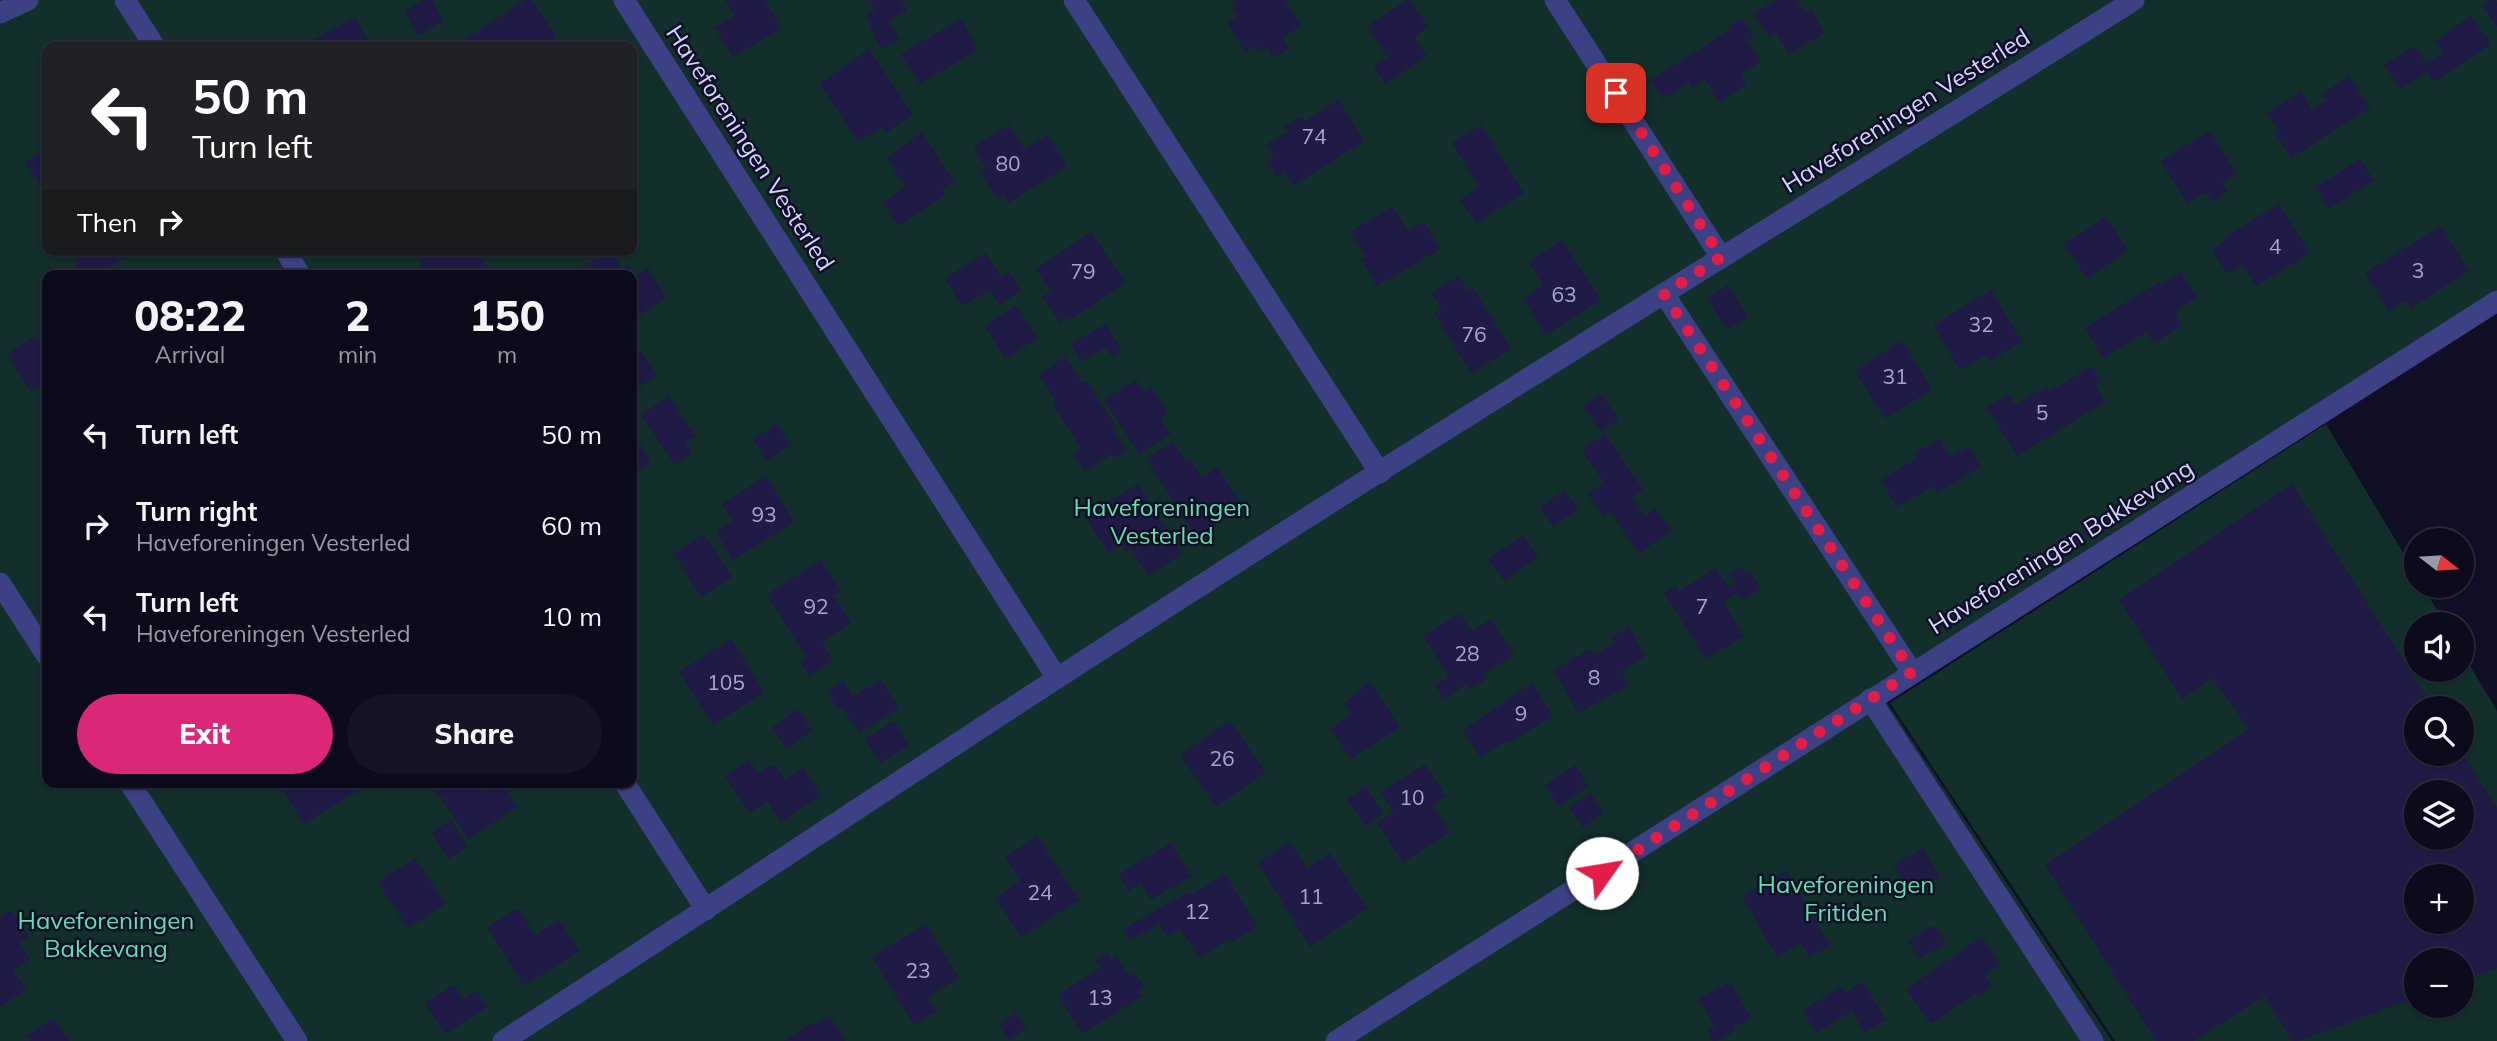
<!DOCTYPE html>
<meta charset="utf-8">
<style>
body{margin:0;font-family:Mulish,sans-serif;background:#151425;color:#f1f3f6;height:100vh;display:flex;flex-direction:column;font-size:26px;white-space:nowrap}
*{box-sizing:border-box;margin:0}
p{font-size:23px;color:#9a9ba3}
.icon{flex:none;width:38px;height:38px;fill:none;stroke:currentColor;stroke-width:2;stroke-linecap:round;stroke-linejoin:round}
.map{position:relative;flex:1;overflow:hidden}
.sheet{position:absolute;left:42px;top:270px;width:595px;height:518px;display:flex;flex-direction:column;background:#0c0b1c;border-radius:14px;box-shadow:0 2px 5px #0004,0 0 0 2px #2c2b3b}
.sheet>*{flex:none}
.guide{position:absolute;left:42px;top:42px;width:595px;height:214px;border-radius:14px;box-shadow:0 2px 5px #0004,0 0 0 2px #2c2b3b;background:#202124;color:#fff;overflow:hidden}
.needle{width:46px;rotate:107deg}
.controls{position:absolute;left:2404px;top:528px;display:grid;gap:14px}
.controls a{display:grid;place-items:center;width:70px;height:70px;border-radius:50%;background:#0c0b1c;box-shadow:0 2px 5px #0004,0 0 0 2px #2c2b3b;font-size:35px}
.pin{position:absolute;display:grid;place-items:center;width:60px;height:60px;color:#fff;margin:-30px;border-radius:14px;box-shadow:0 4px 10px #0006}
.me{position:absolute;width:77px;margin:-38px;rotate:58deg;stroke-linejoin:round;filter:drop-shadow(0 0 5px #0008)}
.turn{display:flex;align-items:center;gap:24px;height:147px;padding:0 35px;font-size:32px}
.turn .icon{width:91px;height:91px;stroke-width:2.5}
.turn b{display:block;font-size:49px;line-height:60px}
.then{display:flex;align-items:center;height:66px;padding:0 35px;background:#0003;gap:14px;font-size:26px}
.eta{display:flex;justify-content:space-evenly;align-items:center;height:119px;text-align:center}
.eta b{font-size:42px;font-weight:800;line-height:49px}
.button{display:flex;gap:14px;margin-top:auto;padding:14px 35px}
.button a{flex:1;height:80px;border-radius:42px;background:#db2777;color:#fff;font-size:28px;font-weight:800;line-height:80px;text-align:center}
.button a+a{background:#151425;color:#f1f3f6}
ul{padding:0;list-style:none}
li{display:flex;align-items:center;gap:21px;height:91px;padding:0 35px}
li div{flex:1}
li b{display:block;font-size:26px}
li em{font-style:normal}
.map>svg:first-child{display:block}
.green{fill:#122f2b;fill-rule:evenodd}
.building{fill:#1f1b46;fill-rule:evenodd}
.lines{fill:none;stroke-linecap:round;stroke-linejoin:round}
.lane{stroke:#3b4184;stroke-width:21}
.route{stroke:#e11d48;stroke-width:12;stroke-dasharray:0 21.6}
.labels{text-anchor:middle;stroke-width:5;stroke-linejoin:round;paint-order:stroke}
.number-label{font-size:21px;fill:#a7a6d1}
.street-label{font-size:24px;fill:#d4d5ff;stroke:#100f26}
.park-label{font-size:24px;fill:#60dfaf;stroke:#100f26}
</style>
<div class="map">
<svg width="2497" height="1041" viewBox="0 0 2497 1041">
<rect width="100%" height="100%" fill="#100f26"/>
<path class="green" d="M 0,0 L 2497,0 L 2497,302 L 1886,701 L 2112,1041 L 0,1041 ZM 47,47 L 632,47 L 632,250 L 47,250 ZM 47,275 L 632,275 L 632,782 L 47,782 Z
M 2326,424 L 2417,576 L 2417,586 L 2423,586 L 2446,625 L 2417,625 L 2417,670 L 2462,670 L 2462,652 L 2497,711 L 2497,1041 L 2115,1041 L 1890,703 ZM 2417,709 L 2462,709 L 2462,754 L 2417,754 ZM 2417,793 L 2462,793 L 2462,838 L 2417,838 ZM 2417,877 L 2462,877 L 2462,922 L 2417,922 ZM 2417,961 L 2462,961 L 2462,1006 L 2417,1006 Z"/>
<path class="building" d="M 424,0 L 432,0 L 443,21 L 418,35 L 404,11 Z
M 525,0 L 532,0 L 556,36 L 540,47 L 463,47 L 460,43 Z
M 725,0 L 765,0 L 781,28 L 733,57 L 715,28 L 735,16 Z
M 870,0 L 901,0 L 907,11 L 889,21 L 900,39 L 881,49 L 869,26 L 872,25 L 866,15 L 875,10 Z
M 1237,0 L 1285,0 L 1301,26 L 1282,37 L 1289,49 L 1273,57 L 1268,47 L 1260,51 L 1256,45 L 1245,52 L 1227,22 L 1238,16 L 1231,4 Z
M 1407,0 L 1410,0 L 1428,27 L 1414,37 L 1427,56 L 1385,84 L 1373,66 L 1388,58 L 1367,26 Z
M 1776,0 L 1797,0 L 1805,12 L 1811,9 L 1824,33 L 1789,54 L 1776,32 L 1769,37 L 1754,14 Z
M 2487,0 L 2495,0 L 2497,3 L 2497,27 L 2483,6 L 2488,2 Z
M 2471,16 L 2491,44 L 2434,82 L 2427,72 L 2401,89 L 2384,65 L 2415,46 L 2426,63 L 2443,53 L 2435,41 Z
M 355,17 L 372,47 L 300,47 Z
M 1742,18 L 1754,36 L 1747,40 L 1761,62 L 1741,74 L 1747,84 L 1719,102 L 1705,79 L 1692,87 L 1689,82 L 1663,99 L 1651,80 L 1733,28 L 1731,25 Z
M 961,19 L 978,49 L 920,84 L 901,54 Z
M 869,49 L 913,115 L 885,133 L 881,127 L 858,142 L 820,84 Z
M 2349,76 L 2370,108 L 2291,158 L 2275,133 L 2279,131 L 2267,113 L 2301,91 L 2312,110 L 2327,100 L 2322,94 Z
M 1339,100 L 1364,141 L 1293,186 L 1284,172 L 1276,177 L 1267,162 L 1274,157 L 1267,144 L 1288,132 L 1284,126 L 1302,116 L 1305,121 Z
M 1009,125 L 1024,149 L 1047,135 L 1067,166 L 1009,203 L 1004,195 L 998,199 L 980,173 L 986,168 L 973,147 Z
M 1481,125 L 1524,193 L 1476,223 L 1460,200 L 1479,187 L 1452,143 Z
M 2210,131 L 2237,174 L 2222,182 L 2228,192 L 2212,202 L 2206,192 L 2187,203 L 2161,161 Z
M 922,132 L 954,182 L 942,189 L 946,195 L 898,226 L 882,202 L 906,187 L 887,158 Z
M 47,148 L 47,195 L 25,162 Z
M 2360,159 L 2374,180 L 2329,209 L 2315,188 Z
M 2279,204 L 2310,253 L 2256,286 L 2242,265 L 2227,274 L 2212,250 L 2227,240 L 2225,237 Z
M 1393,207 L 1408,231 L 1424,222 L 1440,249 L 1377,286 L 1361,259 L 1366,257 L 1350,232 Z
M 2106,217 L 2128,251 L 2087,278 L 2064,244 Z
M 2441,226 L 2469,271 L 2411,308 L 2406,300 L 2388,311 L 2365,273 Z
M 1091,232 L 1126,283 L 1070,320 L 1068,317 L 1060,323 L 1042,297 L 1051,291 L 1036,269 Z
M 1562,240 L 1601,300 L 1546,335 L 1523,299 L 1543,286 L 1529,262 Z
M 93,250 L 123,250 L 127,257 L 107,268 L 112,275 L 82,275 L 74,261 Z
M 435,250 L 477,250 L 492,275 L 427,275 L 419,260 Z
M 609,250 L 622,268 L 628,264 L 635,276 L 648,268 L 666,298 L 632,320 L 632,275 L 572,275 Z
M 986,253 L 1001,277 L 1009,272 L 1021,291 L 999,305 L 990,290 L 962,306 L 945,278 Z
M 2181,272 L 2197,297 L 2177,310 L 2178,312 L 2175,314 L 2182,326 L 2154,343 L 2147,332 L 2103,358 L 2085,328 L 2159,282 L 2161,285 Z
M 1459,276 L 1468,291 L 1473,288 L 1511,349 L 1471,373 L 1434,313 L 1442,309 L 1431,293 Z
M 1728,285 L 1748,317 L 1727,330 L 1707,298 Z
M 1991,290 L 2022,342 L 1989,361 L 1986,355 L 1960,370 L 1933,325 Z
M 1016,305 L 1038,338 L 1005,359 L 985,326 Z
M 1106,324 L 1122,352 L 1112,357 L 1106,347 L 1081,361 L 1071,344 Z
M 35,336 L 47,353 L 47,381 L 31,392 L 7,354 Z
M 1902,341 L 1932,389 L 1885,419 L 1855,371 Z
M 641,351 L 657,375 L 632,392 L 632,357 Z
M 1065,357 L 1083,384 L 1087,382 L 1117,428 L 1113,430 L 1127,450 L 1115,458 L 1112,454 L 1085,471 L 1073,454 L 1081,448 L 1052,403 L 1056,401 L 1039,375 Z
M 2092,366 L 2101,381 L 2095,385 L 2105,402 L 2017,456 L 1987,407 L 2009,394 L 2015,405 L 2047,386 L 2049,392 Z
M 1136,380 L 1143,391 L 1151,387 L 1168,413 L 1160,418 L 1171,434 L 1139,454 L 1104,400 Z
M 1601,394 L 1619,419 L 1600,431 L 1583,406 Z
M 669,396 L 695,436 L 685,442 L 692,453 L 675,465 L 641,415 Z
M 777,424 L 790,446 L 766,461 L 753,439 Z
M 632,433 L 651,462 L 632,474 Z
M 1605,434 L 1643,490 L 1632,497 L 1645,516 L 1655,508 L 1671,531 L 1639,553 L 1610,512 L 1604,517 L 1588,494 L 1604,483 L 1582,450 Z
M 1940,439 L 1950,457 L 1969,446 L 1981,467 L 1937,493 L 1933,486 L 1897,507 L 1881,480 L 1916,459 L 1913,454 Z
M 1173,442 L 1186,462 L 1190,459 L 1202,478 L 1217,467 L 1243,507 L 1197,537 L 1146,459 Z
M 766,476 L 794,522 L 733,560 L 716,532 L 733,521 L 722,504 Z
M 1138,484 L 1182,554 L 1148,576 L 1132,550 L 1127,552 L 1122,544 L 1108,553 L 1085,516 Z
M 2292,484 L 2434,709 L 2417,709 L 2417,754 L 2463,754 L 2497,808 L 2497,968 L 2462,980 L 2462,961 L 2417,961 L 2417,997 L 2298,1041 L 2292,1041 L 2265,996 L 2193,1041 L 2156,1041 L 2045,865 L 2249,729 L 2212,678 L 2182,699 L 2119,600 ZM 2417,793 L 2462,793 L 2462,838 L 2417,838 ZM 2417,877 L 2462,877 L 2462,922 L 2417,922 Z
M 1564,490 L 1578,509 L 1553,527 L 1540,508 Z
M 704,534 L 732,577 L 701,597 L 674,554 Z
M 1523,535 L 1538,557 L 1504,581 L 1488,559 Z
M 821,560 L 841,591 L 834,596 L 851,623 L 822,642 L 833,661 L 809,676 L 800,662 L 807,658 L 767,595 Z
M 1741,567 L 1747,575 L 1751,573 L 1761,589 L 1742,601 L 1737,593 L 1723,602 L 1744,636 L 1706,659 L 1664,593 L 1676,586 L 1679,591 L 1716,568 L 1728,587 L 1735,583 L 1730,574 Z
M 1460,613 L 1472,631 L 1491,619 L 1514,655 L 1483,675 L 1486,680 L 1470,689 L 1467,684 L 1444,699 L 1435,685 L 1449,677 L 1423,636 Z
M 1629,627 L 1645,656 L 1621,671 L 1629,685 L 1578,713 L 1554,670 L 1590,649 L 1594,655 L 1615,643 L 1611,637 Z
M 731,639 L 764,692 L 713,725 L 679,672 Z
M 881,680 L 899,708 L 859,733 L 842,707 L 839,710 L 827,691 L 843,681 L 853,697 Z
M 1370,682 L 1400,727 L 1351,759 L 1331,729 L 1352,714 L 1344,704 Z
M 1532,683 L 1553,716 L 1507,744 L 1506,741 L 1480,757 L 1463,730 Z
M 798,709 L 812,731 L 786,748 L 772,727 Z
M 894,721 L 909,745 L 880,763 L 865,739 Z
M 1230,721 L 1266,772 L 1216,807 L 1180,755 Z
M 749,760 L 758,773 L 774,764 L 785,780 L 803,768 L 821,796 L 781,822 L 768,801 L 749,813 L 725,776 Z
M 1425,764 L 1446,796 L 1433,805 L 1450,832 L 1403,863 L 1377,823 L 1394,812 L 1381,792 Z
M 1575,765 L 1588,786 L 1559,806 L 1545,785 Z
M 278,782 L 352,782 L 357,791 L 304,824 Z
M 439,782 L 478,782 L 485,792 L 501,782 L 517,807 L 468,839 L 433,786 Z
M 1366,786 L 1383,814 L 1365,826 L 1347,799 Z
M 1591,793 L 1603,813 L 1583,827 L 1569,808 Z
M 451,820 L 468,847 L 448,859 L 432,833 Z
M 1037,836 L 1079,900 L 1021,937 L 995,898 L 1020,881 L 1005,857 Z
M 1290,842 L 1307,868 L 1330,853 L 1367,908 L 1310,947 L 1258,863 Z
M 1171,843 L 1191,876 L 1151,900 L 1141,883 L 1128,891 L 1119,874 Z
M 1923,848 L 1940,878 L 1912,895 L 1894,865 Z
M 415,858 L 445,904 L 408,928 L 378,882 Z
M 1787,871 L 1830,946 L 1809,957 L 1801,943 L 1777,957 L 1742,896 Z
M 1225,874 L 1257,926 L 1232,942 L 1229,939 L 1199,958 L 1180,928 L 1167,936 L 1159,924 L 1130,941 L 1123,929 L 1189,892 L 1191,895 Z
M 518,908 L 535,935 L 559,920 L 580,951 L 524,986 L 487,927 Z
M 11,910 L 29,937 L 20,943 L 30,959 L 13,970 L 26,990 L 0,1007 L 0,917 Z
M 926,924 L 959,978 L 927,997 L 936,1012 L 914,1025 L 872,957 Z
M 1934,925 L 1946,943 L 1919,959 L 1908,941 Z
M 1982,937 L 2000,964 L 1984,975 L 1992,987 L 1978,997 L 1976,993 L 1931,1024 L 1906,989 Z
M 1107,953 L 1111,960 L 1116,956 L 1130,977 L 1135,974 L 1145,988 L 1139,991 L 1142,996 L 1082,1034 L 1058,995 L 1100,968 L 1095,960 Z
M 1730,982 L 1751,1018 L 1733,1028 L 1735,1031 L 1717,1041 L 1712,1041 L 1707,1031 L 1715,1027 L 1699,999 Z
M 1863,982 L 1886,1020 L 1864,1032 L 1852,1011 L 1816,1033 L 1803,1010 L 1841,987 L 1845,993 Z
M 454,985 L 463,999 L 476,991 L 487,1007 L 445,1034 L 425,1003 Z
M 1016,1013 L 1026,1028 L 1009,1040 L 999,1025 Z
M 830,1016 L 845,1041 L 784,1041 L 811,1023 L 813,1026 Z
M 54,1018 L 69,1041 L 31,1041 L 27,1036 Z"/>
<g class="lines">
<path class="lane" d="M 125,0 L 155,47
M 624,0 L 1057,678
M 1074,0 L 1380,473
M 1555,0 L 1721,257
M 0,13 L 28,0
M 285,250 L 300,275
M 1664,294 L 1912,672
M 0,583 L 47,656
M 1870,699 L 2093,1041
M 129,782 L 297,1041
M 624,782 L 706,910
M 503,1041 C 688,922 871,799 1056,679 C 1412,447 1775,226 2134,0
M 1336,1041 L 2497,301"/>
</g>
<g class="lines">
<path class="route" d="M 1602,873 L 1912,672 L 1664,294 L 1721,257 L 1616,93"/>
</g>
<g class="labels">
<g class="number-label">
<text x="1314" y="144">74</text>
<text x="1008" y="171">80</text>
<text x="2275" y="254">4</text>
<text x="2418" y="278">3</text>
<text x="1083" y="279">79</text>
<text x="1564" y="302">63</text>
<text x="1981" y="332">32</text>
<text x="1474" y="342">76</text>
<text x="1895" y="384">31</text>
<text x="2042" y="420">5</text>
<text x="764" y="522">93</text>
<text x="816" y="614">92</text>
<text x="1702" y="614">7</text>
<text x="1467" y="661">28</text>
<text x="1594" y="685">8</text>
<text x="726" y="690">105</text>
<text x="1521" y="721">9</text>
<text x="1222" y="766">26</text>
<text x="1412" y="805">10</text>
<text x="1040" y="900">24</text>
<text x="1311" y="904">11</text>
<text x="1197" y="919">12</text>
<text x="918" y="978">23</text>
<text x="1100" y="1005">13</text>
</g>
<g class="street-label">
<text transform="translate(1906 111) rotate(-32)" y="8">Haveforeningen Vesterled</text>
<text transform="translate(750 148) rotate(57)" y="8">Haveforeningen Vesterled</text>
<text transform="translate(2061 547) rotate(-32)" y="8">Haveforeningen Bakkevang</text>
</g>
<g class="park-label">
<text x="1162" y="516">Haveforeningen<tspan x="1162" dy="28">Vesterled</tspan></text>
<text x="1846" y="893">Haveforeningen<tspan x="1846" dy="28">Fritiden</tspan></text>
<text x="106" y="929">Haveforeningen<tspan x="106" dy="28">Bakkevang</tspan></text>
</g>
</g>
</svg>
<div class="controls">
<a><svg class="needle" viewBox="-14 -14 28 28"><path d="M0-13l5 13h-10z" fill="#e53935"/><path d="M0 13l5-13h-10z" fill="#9a9ba3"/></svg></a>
<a><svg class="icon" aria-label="sound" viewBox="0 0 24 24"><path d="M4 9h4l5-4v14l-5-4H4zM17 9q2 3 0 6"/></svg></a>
<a><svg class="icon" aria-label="search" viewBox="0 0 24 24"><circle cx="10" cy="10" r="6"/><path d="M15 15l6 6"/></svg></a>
<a><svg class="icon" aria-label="layers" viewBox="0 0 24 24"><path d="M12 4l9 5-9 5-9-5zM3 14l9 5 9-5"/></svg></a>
<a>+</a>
<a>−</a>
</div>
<div class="pin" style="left:1616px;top:93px;background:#d93025"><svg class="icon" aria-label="arrive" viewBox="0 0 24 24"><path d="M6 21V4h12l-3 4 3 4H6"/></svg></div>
<svg class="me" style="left:1602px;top:873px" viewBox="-20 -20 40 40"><circle r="19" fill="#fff"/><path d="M0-13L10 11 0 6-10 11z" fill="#e11d48"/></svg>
<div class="guide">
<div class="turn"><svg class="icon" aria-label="left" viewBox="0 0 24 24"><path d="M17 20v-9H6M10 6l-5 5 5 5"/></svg><div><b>50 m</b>Turn left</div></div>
<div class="then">Then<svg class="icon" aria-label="right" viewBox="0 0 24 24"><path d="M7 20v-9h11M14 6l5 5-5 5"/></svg></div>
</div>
<section class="sheet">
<div class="eta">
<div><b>08:22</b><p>Arrival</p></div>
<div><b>2</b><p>min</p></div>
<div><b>150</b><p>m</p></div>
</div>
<ul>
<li><svg class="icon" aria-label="left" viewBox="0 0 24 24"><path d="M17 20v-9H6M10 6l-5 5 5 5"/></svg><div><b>Turn left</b></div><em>50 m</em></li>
<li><svg class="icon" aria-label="right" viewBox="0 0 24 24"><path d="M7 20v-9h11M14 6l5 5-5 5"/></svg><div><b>Turn right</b><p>Haveforeningen Vesterled</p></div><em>60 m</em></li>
<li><svg class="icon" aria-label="left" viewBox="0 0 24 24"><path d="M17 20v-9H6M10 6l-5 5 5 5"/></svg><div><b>Turn left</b><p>Haveforeningen Vesterled</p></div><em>10 m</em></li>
</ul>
<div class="button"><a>Exit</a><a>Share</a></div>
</section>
</div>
